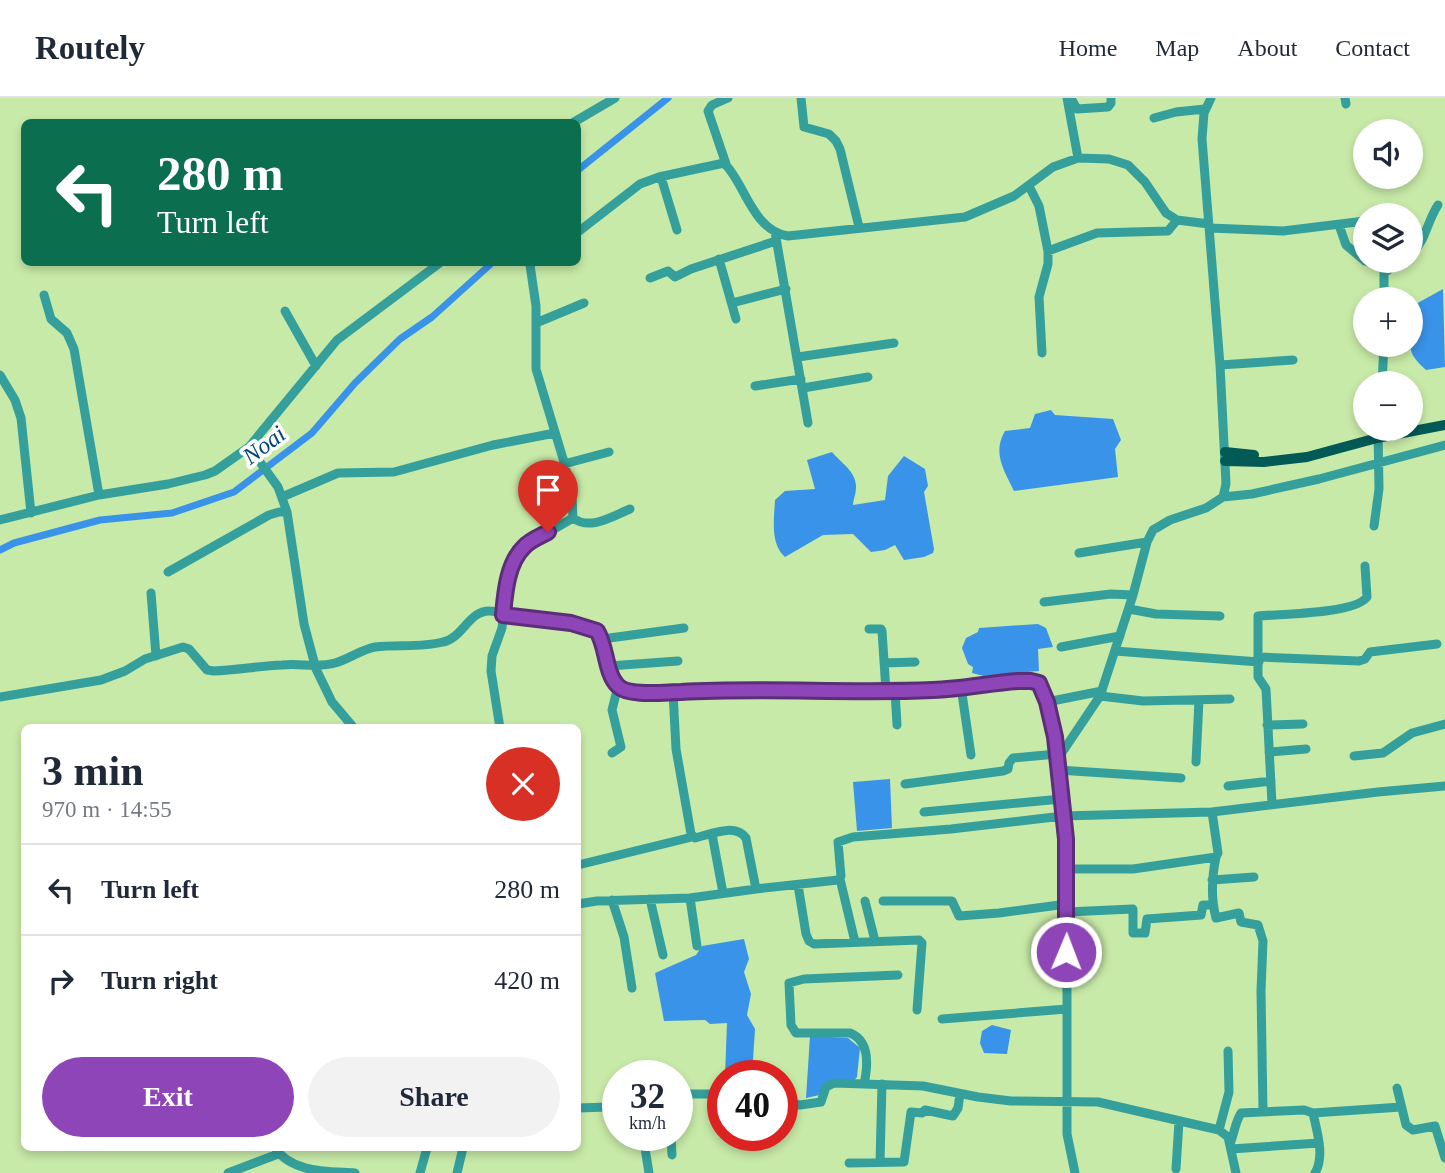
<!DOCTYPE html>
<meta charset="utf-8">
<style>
body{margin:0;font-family:Georgia,serif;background:#f2f2f3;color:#1f2937;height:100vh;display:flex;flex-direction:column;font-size:26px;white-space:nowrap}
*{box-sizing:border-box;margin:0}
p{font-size:23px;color:#747a83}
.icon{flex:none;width:38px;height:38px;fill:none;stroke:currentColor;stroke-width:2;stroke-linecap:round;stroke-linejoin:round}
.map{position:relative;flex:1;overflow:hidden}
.sheet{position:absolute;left:21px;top:626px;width:560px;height:427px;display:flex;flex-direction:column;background:#fff;border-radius:10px;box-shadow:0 4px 10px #0003}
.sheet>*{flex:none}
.top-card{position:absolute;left:21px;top:21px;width:560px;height:147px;border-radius:10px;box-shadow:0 4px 10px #0003;background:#0b6e4f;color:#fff;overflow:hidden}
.tools{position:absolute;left:1353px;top:21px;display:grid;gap:14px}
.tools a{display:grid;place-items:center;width:70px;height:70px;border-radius:50%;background:#fff;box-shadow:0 4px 10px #0003;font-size:35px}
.speed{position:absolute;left:602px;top:962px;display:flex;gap:14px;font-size:35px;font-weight:700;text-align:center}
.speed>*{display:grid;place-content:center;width:91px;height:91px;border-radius:50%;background:#fff;box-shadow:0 4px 10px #0003;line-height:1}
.speed small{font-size:18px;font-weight:400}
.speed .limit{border:10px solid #d22;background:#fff;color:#111}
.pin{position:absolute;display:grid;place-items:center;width:60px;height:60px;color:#fff;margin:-72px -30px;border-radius:50% 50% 50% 0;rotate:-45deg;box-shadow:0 0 7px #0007}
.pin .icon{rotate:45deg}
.me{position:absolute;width:77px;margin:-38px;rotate:1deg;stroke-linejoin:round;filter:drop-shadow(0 0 5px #0008)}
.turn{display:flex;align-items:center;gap:24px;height:147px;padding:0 21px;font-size:32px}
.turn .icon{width:91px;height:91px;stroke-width:2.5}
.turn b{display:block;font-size:49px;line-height:60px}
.round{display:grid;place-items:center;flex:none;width:74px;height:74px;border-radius:37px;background:#f2f2f3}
.headline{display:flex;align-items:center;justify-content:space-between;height:119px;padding:0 21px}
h1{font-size:42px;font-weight:700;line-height:52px}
.primary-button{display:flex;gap:14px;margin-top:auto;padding:14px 21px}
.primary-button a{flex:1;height:80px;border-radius:42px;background:#8d45b8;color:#fff;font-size:28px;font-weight:700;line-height:80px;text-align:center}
.primary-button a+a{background:#f2f2f3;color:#1f2937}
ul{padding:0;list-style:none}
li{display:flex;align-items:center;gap:21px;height:91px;padding:0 21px;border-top:2px solid #e0e1e3}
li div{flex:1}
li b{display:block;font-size:26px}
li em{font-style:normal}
header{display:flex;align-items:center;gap:42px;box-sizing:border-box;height:98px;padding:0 35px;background:#fff;border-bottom:2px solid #e0e1e3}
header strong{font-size:33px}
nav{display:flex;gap:38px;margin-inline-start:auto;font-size:24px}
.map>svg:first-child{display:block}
.water{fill:#3993e8}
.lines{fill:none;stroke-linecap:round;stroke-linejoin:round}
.canal{stroke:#3993e8;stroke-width:7}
.minor{stroke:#35a09b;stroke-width:9}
.major{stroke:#025a57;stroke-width:10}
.route-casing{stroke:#5c2d78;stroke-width:18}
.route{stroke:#8d45b8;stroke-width:12}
.labels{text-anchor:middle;stroke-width:7;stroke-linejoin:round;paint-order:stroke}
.water-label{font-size:24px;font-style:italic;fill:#00447a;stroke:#fefefe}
</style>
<header>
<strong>Routely</strong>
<nav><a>Home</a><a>Map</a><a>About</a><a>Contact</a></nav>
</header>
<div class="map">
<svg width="1445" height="1075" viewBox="0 0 1445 1075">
<rect width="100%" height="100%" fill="#c8eaa8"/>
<path class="water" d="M 1443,191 L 1445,269 L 1426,272 C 1422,268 1417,264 1414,259 C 1406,247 1410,221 1414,207 Z
M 1051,312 L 1055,317 L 1113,321 L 1121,342 L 1115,351 L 1118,379 L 1014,393 C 1004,372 992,355 1005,333 L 1030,330 L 1035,316 Z
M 832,354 C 841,365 857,374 856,390 C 856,396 853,402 853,407 L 885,402 L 888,378 L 904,358 L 925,371 L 928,388 L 924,394 L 934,451 L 933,455 L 924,459 L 904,462 L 895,447 L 885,452 L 871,454 L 853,436 L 823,437 L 785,459 C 770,446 774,421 775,402 L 785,393 L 815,391 L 807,362 Z
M 1038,526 L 1046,530 L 1053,549 L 1038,551 L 1039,573 L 984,578 L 972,575 L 973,569 L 968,566 L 962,550 L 966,540 L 978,534 L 979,530 Z
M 890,681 L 892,730 L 857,733 L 853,684 Z
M 744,841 L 749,861 L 744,874 L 751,896 L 747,917 L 755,931 L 752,978 L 725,978 L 727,925 L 710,926 L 705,922 L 664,923 L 655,875 L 696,857 L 702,848 Z
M 992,927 L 1011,932 L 1007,956 L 984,955 L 980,945 L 982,933 Z
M 810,938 L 848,940 L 860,950 L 857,979 L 850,987 L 828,988 L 824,996 L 806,1000 Z"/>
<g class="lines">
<path class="canal" d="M 578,72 L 668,0
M 0,452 L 14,445 L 100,422 L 172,415 L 234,394 L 312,335 L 355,285 L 400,241 L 432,219 L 493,164"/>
<path class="minor" d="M 801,0 L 804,29 L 829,36 L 836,43 L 840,51 L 859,129
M 1067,0 L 1078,60
M 1211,0 L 1204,15 L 1202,41 L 1220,267 L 1226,386 L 1223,399
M 1345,0 L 1346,6
M 1072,2 L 1077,11 L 1108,9 L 1111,5 L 1111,0
M 1154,20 L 1176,14 L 1205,11
M 574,24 L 615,0
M 726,66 L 708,13 L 712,7 L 728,0
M 661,79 L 677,132
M 1029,88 L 1039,108 L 1048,153 L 1048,166 L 1039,199 L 1042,255
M 1339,127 L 1346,147 L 1365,163
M 1410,128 L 1424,138
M 1209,130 L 1283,133 L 1365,123
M 578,134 L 640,86 L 659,79 L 724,65 C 745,85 752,132 788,138 L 965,119 L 1014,98 L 1053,69 L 1078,60 L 1109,61 L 1128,67 L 1145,84 L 1166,115 L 1177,122 L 1209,126
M 775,134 L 808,325
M 1048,153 L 1097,135 L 1168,133 L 1177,122
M 1410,157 C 1426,144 1427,123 1438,107
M 719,161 L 736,221
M 1366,163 L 1387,171
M 650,180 L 668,173 L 675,179 L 691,171 L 776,143
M 44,197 L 51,221 L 67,235 L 74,251 L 99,397
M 1384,201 L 1384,175 L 1401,163
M 732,205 L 786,191
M 285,213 L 316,268
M 536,225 L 584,205
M 798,259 L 894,245
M 1220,267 L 1293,262
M 0,277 L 15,302 L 21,320 L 31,415
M 1382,285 L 1384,247
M 755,288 L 801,281
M 803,290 L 868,279
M 249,349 L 278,389 L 287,414 L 304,526 L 316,571 L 332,604 L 354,630
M 564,366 L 609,354
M 282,399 L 338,375 L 394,374 L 493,347 L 555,335
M 541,403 L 548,434
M 573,420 C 590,433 613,418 630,411
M 0,422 L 99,397 L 168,386 L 205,377 L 215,373 L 249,349 L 337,242 L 441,164
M 1374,428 L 1379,391 L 1378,331
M 1079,455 L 1147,444
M 168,474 L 269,417 L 279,414 L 287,414
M 151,495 L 156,558
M 1044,504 L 1111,496 L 1133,497
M 1129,511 L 1156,516 L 1220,518
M 869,531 L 881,531 L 882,533 L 886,593
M 602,541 L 684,530
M 1061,549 L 1120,538
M 1115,553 L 1259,564
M 1259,559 L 1359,563 L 1365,561 L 1370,554 L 1437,546
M 884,565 L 915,564
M 609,568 L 678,563
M 961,589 L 971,657
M 895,593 L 897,627
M 673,594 L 676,651 L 691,736 L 695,740 C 711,736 735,725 746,740 L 756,791 L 838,782 L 841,778 L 838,744 L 853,739 L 951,731 L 1063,718 L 1212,714 L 1378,694 L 1445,688
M 1100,598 L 1143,603 L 1230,601
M 0,599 L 101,582 L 125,573 L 145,561 L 183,549 L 189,551 L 207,572 L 214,573 C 237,572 259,568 282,567 C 299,565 319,570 335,565 C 349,561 360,552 375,549 C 397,546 421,550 443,544 C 463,540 469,512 490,513 C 499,513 506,519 515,520 C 533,522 586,522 598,534 C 612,550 602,586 628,593 C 654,600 700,592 728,592 C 797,590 866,597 935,592 C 968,590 1003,580 1036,583 C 1050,594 1057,643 1057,662
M 1047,604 L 1102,593
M 1267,627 L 1303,626
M 500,630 L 491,573 L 492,558 L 502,530 L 506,491 L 513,465 L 523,449 L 573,420 L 572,398 L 564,364 L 536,271 L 536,208 L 530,167 L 533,164
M 1269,654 L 1306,651
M 612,655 L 621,649 L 612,612 L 618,588
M 1354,658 L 1383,655 L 1412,635 L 1445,626
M 1196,664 L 1199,602
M 1058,672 L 1181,680
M 905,686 L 1003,673 L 1008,671 L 1009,665 L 1013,660 L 1057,656
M 1228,688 L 1271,683
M 1272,706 L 1266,591 L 1258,579 L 1258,518 C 1280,516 1355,516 1367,499 L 1365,468
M 924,714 L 1061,701
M 712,736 L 723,795
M 1216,759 C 1212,778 1211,801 1216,820 L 1239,815 L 1241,824 L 1258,827 L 1263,843 L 1261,893 L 1263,1013
M 578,767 L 692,739
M 1067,771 L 1133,771 L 1216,759 L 1218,755 L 1212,714
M 840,781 L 855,844
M 1212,782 L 1254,779
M 798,787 L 806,836 L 809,843 L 814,846 L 919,842 L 922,845 L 917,912
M 690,800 L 697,848
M 650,801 L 663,857
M 612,802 L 624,839 L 632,890
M 865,803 L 875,843
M 883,803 L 952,803 L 959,818 L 999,815 L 1067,806
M 578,806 L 597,803 L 690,800 L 756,791
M 1066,814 L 1133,811 L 1133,835 L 1145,835 L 1147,821 L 1201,817 L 1203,807 L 1213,807
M 942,921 L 1067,911
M 864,986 C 868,968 870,943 850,935 L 796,935 L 791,927 L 789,885 L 804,881 L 898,877
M 1397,990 L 1406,1027 L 1413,1032 L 1435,1028 L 1445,1060
M 677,996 L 723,996
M 782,1004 L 800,1007 L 821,1004 L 826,989 L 834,985 L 923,988 L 978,999 L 1011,1003 L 1098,1004 L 1219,1032 L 1228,1039 L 1236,1075
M 578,1010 L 608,1009 L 618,1006
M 1313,1015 L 1401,1009
M 1219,1032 L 1229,994 L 1228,953
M 643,1038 L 649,1075
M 671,1038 L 672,1057
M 1230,1046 C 1235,1034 1234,1027 1241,1015 L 1304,1012 L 1313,1015 C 1317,1034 1325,1058 1315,1075
M 275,1050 C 292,1075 327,1073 355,1075
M 1231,1051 L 1319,1045
M 880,1064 L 882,986
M 849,1065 L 904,1064 L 911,1014 L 922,1015 L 925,1012 L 953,1018 L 958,1010 L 960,996
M 1176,1071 L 1179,1023
M 228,1075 L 278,1056
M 420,1075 L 427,1050
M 457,1075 L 463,1050
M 1075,1075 L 1067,1036 L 1067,761 L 1057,662 L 1100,598 L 1133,497 L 1147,444 L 1153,432 L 1170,422 L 1206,410 L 1223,399 L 1252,396 L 1319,381 L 1445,347"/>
<path class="major" d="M 1225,354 L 1254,357
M 1225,363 L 1264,364 L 1307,359 L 1377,340 L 1445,327"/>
</g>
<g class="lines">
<g class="route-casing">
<path id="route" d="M 548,434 C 541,438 530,442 524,449 C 507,465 505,496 503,517 L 571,525 L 597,533 C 607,549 605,575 618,588 C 629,599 666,594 681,594 C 765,589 849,596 933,592 C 962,591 990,585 1018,583 L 1031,583 L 1039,585 L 1047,604 L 1055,639 L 1066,741 L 1066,854"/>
</g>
<use href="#route" class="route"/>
</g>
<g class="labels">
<g class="water-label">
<text transform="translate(264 347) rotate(-37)" y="8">Noai</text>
</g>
</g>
</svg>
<div class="tools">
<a><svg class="icon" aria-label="sound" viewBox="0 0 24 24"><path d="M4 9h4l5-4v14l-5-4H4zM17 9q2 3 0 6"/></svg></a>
<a><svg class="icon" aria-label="layers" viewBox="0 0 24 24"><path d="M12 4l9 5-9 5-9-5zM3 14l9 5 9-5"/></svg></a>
<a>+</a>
<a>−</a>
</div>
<div class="speed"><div>32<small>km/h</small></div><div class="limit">40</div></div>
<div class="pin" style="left:548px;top:434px;background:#d93025"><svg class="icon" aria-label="arrive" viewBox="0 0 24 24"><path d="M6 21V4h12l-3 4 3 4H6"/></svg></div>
<svg class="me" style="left:1066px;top:854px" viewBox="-20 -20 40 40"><circle r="17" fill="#8d45b8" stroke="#fff" stroke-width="3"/><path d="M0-11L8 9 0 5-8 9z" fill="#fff"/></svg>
<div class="top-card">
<div class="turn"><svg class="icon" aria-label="left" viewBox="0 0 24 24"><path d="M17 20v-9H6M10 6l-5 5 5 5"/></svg><div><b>280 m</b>Turn left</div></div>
</div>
<section class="sheet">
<div class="headline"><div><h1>3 min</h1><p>970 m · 14:55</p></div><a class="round" style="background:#d93025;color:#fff"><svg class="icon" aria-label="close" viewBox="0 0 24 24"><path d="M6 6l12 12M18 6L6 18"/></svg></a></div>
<ul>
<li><svg class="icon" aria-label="left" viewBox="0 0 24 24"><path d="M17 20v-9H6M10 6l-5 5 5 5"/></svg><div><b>Turn left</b></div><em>280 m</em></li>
<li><svg class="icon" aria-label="right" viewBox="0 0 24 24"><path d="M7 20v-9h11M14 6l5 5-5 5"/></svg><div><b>Turn right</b></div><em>420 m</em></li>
</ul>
<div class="primary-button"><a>Exit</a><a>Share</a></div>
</section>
</div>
